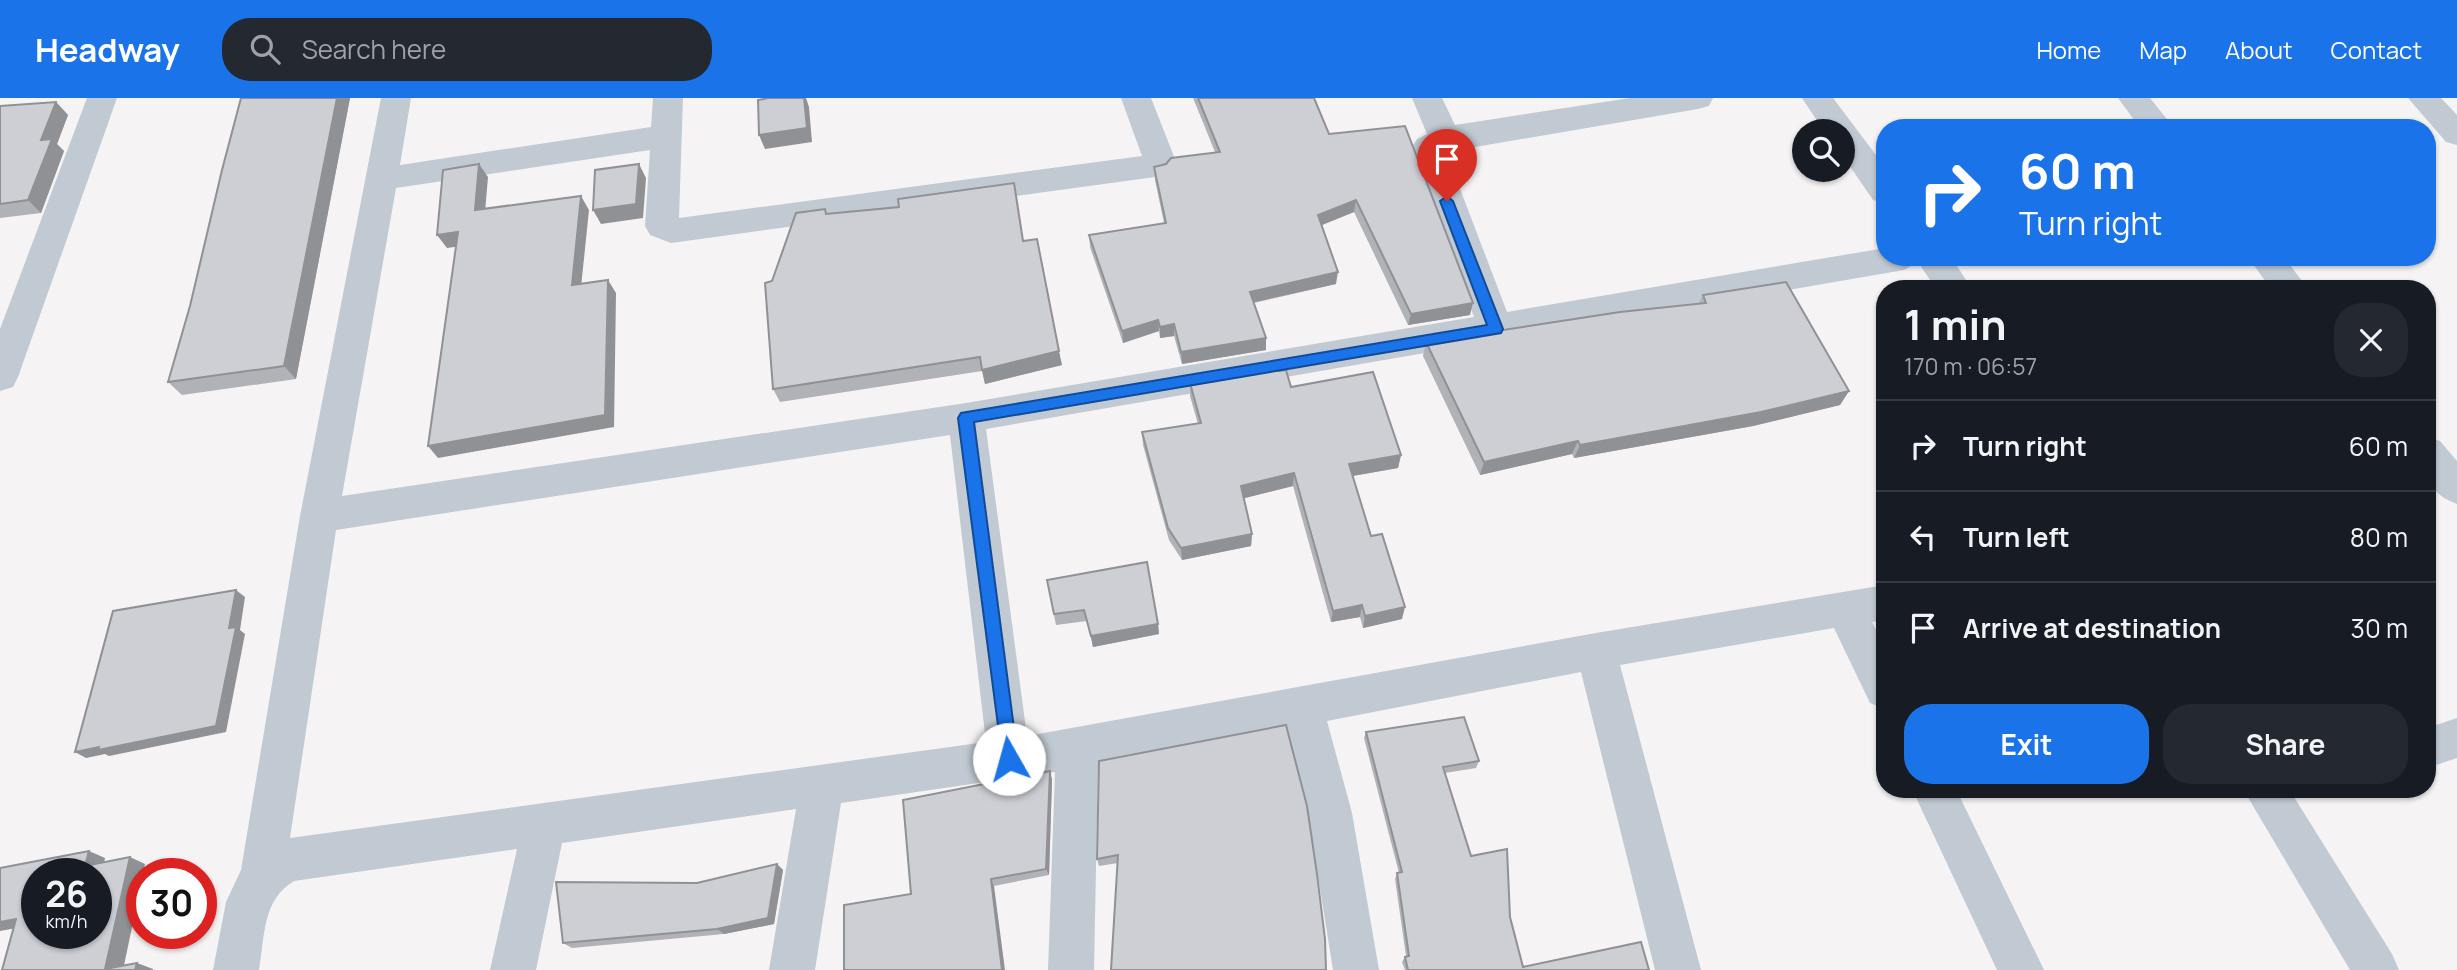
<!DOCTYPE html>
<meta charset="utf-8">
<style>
body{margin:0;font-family:Manrope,sans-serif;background:#242831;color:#f1f3f6;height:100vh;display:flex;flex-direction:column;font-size:26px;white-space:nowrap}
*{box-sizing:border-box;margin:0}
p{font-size:23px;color:#9ea1a6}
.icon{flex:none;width:38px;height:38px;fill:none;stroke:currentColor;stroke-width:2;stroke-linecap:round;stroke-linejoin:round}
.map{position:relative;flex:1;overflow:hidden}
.side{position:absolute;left:1876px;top:182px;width:560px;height:518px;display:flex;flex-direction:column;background:#171b24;border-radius:28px;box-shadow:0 2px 5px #0004}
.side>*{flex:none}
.top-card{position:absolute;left:1876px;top:21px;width:560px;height:147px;border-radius:28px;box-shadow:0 2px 5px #0004;background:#1a73e8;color:#fff;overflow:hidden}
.fabs{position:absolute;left:1792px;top:21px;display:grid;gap:14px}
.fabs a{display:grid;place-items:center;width:63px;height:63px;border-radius:50%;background:#171b24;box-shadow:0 2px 5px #0004;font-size:35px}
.speed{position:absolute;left:21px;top:760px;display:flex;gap:14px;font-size:35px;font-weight:700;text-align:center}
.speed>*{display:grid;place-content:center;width:91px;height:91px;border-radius:50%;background:#171b24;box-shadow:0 2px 5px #0004;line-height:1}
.speed small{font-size:18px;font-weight:400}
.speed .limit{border:10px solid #d22;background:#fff;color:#111}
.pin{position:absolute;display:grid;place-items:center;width:60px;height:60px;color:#fff;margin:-72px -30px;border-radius:50% 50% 50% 0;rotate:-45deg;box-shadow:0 0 7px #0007}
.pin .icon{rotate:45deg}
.me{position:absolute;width:77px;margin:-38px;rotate:353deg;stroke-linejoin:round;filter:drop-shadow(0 0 5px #0008)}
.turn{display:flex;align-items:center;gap:24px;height:147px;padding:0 28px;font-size:32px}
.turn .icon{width:91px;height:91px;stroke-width:2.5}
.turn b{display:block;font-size:49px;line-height:60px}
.round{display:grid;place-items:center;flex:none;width:74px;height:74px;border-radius:28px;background:#242831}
.head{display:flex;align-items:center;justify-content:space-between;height:119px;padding:0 28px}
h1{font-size:42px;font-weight:700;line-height:52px}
.action{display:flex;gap:14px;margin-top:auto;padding:14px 28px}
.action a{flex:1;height:80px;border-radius:28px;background:#1a73e8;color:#fff;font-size:28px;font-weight:700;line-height:80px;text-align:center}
.action a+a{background:#242831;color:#f1f3f6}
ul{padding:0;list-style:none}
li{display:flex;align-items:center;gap:21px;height:91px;padding:0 28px;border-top:2px solid #363941}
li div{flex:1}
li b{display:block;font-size:26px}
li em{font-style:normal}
header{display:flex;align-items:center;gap:42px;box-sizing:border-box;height:98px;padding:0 35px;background:#1a73e8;color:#fff}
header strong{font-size:33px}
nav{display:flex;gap:38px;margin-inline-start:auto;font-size:24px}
.search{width:490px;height:63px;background:#242831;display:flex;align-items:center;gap:18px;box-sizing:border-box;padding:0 24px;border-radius:28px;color:#9ea1a6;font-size:26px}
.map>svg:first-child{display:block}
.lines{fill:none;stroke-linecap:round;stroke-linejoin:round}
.minor{fill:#c1cad2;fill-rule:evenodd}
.wall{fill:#b0b2b7}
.shaded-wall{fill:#909195}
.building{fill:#cdcfd5;stroke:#909195;stroke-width:2;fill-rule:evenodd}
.route{fill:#1a73e8;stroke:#114b97;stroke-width:2}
</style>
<header>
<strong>Headway</strong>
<div class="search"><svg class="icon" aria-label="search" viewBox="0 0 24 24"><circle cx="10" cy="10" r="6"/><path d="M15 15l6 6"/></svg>Search here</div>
<nav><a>Home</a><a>Map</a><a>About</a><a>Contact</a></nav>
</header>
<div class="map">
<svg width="2457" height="872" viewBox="0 0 2457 872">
<rect width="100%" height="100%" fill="#f5f3f3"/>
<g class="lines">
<path class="minor" d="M 87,0 L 117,0 L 18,279 L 13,289 L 0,293 L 0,231 Z
M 381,0 L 411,0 L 400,67 L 651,29 L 653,0 L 683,0 L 679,120 L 1142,58 L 1121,0 L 1151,0 L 1175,61 L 1166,76 L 1155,79 L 671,145 L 650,137 L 645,128 L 650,52 L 396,90 L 342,398 L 966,305 L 1474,219 L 1412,49 L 1417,41 L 1427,36 L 1412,0 L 1442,0 L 1455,27 L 1630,0 L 1713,0 L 1709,8 L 1698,11 L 1446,54 L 1507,214 L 1885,150 L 1885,159 L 1951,159 L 1972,191 L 1936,191 L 1918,164 L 1904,172 L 986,331 L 1027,638 L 1596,535 L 1885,487 L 1885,522 L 1872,524 L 1885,549 L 1885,611 L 1870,605 L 1834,530 L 1620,567 L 1701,872 L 1655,872 L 1581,574 L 1327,623 L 1352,715 L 1379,872 L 1333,872 L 1308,715 L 1287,631 L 1098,667 L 1094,872 L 1048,872 L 1055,674 L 841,705 L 815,872 L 769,872 L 796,711 L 562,745 L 536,872 L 490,872 L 517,751 L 294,783 C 262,802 265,838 259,872 L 213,872 L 226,804 L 241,772 L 300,418 ZM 950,337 L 986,644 L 290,740 L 336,432 Z
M 1802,0 L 1833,0 L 1885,69 L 1885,106 L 1873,102 L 1843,58 L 1843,33 L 1824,33 Z
M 2118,0 L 2150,0 L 2174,30 L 2140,30 Z
M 2408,0 L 2441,0 L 2457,17 L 2457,47 L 2446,44 Z
M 2248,159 L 2284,159 L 2308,191 L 2271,191 Z
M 2427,339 L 2440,343 L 2457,363 L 2457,406 C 2422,394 2427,370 2427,339 Z
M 2457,620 L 2457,660 L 2427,670 L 2427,630 Z
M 1912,691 L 1956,691 L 2044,872 L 1997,872 Z
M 2243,691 L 2289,691 L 2392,856 L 2399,872 L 2350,872 Z"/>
</g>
<path class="wall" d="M 241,0 L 350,0 L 296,281 L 182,297 L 168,284 L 190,208 Z
M 1193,0 L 1314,0 L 1329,36 L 1470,217 L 1408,227 L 1354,114 L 1322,127 L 1336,186 L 1254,205 L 1266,252 L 1182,266 L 1174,238 L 1160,240 L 1159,233 L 1123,245 L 1090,149 L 1089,137 L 1164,125 L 1155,82 L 1154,69 L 1215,54 Z
M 56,4 L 68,17 L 57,46 L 64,53 L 41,115 L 0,120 L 0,8 Z
M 825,111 L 826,116 L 1023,143 L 1062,267 L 985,286 L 982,273 L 780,304 L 773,291 L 772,183 Z
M 1703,197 L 1849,293 L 1840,307 L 1753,328 L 1574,360 L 1572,356 L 1480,377 L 1423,258 L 1426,244 L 1699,205 Z
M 1279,273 L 1291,289 L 1401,357 L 1398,370 L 1352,378 L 1371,438 L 1402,521 L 1363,530 L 1360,519 L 1331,524 L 1293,388 L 1244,400 L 1252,436 L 1251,448 L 1182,462 L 1169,442 L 1143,347 L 1142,334 L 1198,326 L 1190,298 L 1190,285 Z
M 1047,482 L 1158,526 L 1159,536 L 1093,549 L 1087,523 L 1056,527 Z
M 1366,634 L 1479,663 L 1476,670 L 1445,675 L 1471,758 L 1510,819 L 1523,869 L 1649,872 L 1405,872 L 1402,864 L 1405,859 L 1406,858 L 1395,781 L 1397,775 L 1399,775 L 1364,640 Z
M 1099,663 L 1326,872 L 1118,765 L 1099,768 L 1097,761 Z
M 1052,681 L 1049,777 L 994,788 L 911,796 Z
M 777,766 L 783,772 L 774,826 L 724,836 L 572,850 L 563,845 L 697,785 Z"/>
<path class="shaded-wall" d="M 337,0 L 350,0 L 296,281 L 284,268 Z
M 804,0 L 806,0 L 809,9 L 812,44 L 765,51 L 759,37 Z
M 56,4 L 68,17 L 57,46 L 64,53 L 41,115 L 28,102 L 41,42 Z
M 479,66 L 488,79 L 484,126 L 475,112 Z
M 639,66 L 646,80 L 643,120 L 601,126 L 593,112 Z
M 581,98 L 589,112 L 580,199 L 572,187 Z
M 1356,102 L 1354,114 L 1317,129 L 1318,117 Z
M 458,134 L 468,147 L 447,150 L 437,137 Z
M 1338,174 L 1336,186 L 1250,205 L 1250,194 Z
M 608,182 L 616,195 L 614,329 L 438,360 L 428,348 Z
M 1473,205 L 1470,217 L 1408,227 L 1411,216 Z
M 1158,222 L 1159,233 L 1123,245 L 1122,233 Z
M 1174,226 L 1174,238 L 1160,240 L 1160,229 Z
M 1266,240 L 1266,252 L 1182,266 L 1181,254 Z
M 1059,253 L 1062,267 L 985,286 L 982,272 Z
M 1849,293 L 1840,307 L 1753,328 L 1574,360 L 1580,347 Z
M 1578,343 L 1572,356 L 1480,377 L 1484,364 Z
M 1401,357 L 1398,370 L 1347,379 L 1349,366 Z
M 1294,375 L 1293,388 L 1241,401 L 1241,388 Z
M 1252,436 L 1251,448 L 1182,462 L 1181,450 Z
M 236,492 L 245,499 L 240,532 L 245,536 L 226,634 L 109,658 L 105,656 L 86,660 L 75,654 L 229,530 Z
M 1362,507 L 1360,519 L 1331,524 L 1333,513 Z
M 1405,509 L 1402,521 L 1363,530 L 1365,518 Z
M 1158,526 L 1159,536 L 1093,549 L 1091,538 Z
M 1050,673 L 1052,681 L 1049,777 L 1046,771 Z
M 89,753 L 105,760 L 102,775 L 85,768 Z
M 130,759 L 145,766 L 143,775 L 142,775 L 142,782 L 123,872 L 105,871 Z
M 777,766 L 783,772 L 774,826 L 724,836 L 717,831 Z
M 991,781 L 994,788 L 1005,872 L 1002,872 Z
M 16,821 L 33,827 L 0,833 L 0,824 Z
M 137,865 L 153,871 L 153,872 L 135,872 Z"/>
<path class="building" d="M 241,0 L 337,0 L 284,268 L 168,284 L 190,208 L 222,72 Z
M 769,0 L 804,0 L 807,30 L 759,37 L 758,2 Z
M 1198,0 L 1314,0 L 1329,36 L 1405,28 L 1473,205 L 1411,216 L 1356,102 L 1318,117 L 1338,174 L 1250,194 L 1266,240 L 1181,254 L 1174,226 L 1160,229 L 1158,222 L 1122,233 L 1089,137 L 1166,125 L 1154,69 L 1166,66 L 1171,60 L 1220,54 Z
M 56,4 L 41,42 L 52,41 L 28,102 L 0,106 L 0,8 Z
M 479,66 L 475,112 L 581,98 L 572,187 L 608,182 L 605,317 L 428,348 L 458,134 L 437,137 L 443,72 Z
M 639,66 L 636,106 L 593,112 L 595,72 Z
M 1014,85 L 1023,143 L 1037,141 L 1059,253 L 982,272 L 980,259 L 773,291 L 765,185 L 772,183 L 796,115 L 825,111 L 826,116 L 899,109 L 898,101 Z
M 1786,184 L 1849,293 L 1761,314 L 1580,347 L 1578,343 L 1484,364 L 1426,244 L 1620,214 L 1706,205 L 1703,197 Z
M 1277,270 L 1279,273 L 1286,272 L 1291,289 L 1373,274 L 1401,357 L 1349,366 L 1371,438 L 1382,436 L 1405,509 L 1365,518 L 1362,507 L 1333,513 L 1294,375 L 1241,388 L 1252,436 L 1181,450 L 1168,430 L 1142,334 L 1201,325 L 1190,285 Z
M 1147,464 L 1158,526 L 1091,538 L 1084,512 L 1054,516 L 1047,482 Z
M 236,492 L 229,530 L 236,529 L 216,628 L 98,652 L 99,649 L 75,654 L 113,513 Z
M 1464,619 L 1479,663 L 1443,669 L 1471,758 L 1507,751 L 1510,819 L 1523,869 L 1641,844 L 1649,872 L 1408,872 L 1405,859 L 1409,858 L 1397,775 L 1402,774 L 1366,634 Z
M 1286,627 L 1307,708 L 1317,776 L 1325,841 L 1326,872 L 1111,872 L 1118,757 L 1097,761 L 1099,663 Z
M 1050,673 L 1046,771 L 991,781 L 1002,872 L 844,872 L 844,807 L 911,796 L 903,702 Z
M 89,753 L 85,768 L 130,759 L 105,871 L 137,865 L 135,872 L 2,872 L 16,821 L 0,824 L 0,770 ZM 37,775 L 96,775 L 96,835 L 37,835 Z
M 777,766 L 768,820 L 717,831 L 563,845 L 556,784 L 697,785 Z"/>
<path class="route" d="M 1447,98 L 1453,103 L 1503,231 L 1501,235 L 974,324 L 1018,661 L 1015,666 L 1003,666 L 958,320 L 961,315 L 1487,227 L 1440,103 Z"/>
</svg>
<div class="fabs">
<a><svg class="icon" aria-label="search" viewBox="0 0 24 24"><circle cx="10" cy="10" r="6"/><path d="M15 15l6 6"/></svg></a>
</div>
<div class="speed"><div>26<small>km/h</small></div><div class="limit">30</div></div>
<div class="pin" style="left:1447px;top:103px;background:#d93025"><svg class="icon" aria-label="arrive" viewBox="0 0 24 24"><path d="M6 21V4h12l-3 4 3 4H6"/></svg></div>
<svg class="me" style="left:1009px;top:661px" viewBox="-20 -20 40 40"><circle r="19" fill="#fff"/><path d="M0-13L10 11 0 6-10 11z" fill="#1a73e8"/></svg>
<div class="top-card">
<div class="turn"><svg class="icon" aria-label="right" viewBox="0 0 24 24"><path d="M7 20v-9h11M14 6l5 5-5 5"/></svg><div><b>60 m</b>Turn right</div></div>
</div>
<section class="side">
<div class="head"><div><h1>1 min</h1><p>170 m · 06:57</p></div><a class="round"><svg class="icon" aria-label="close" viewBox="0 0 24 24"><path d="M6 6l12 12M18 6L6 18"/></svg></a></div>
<ul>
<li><svg class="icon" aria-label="right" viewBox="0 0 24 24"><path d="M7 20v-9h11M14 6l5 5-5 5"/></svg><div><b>Turn right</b></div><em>60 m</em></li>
<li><svg class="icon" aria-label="left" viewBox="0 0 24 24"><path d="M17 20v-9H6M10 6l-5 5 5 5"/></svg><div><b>Turn left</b></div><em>80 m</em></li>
<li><svg class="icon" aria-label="arrive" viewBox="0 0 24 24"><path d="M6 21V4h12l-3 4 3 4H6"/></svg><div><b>Arrive at destination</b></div><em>30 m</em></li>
</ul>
<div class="action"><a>Exit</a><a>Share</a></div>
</section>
</div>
